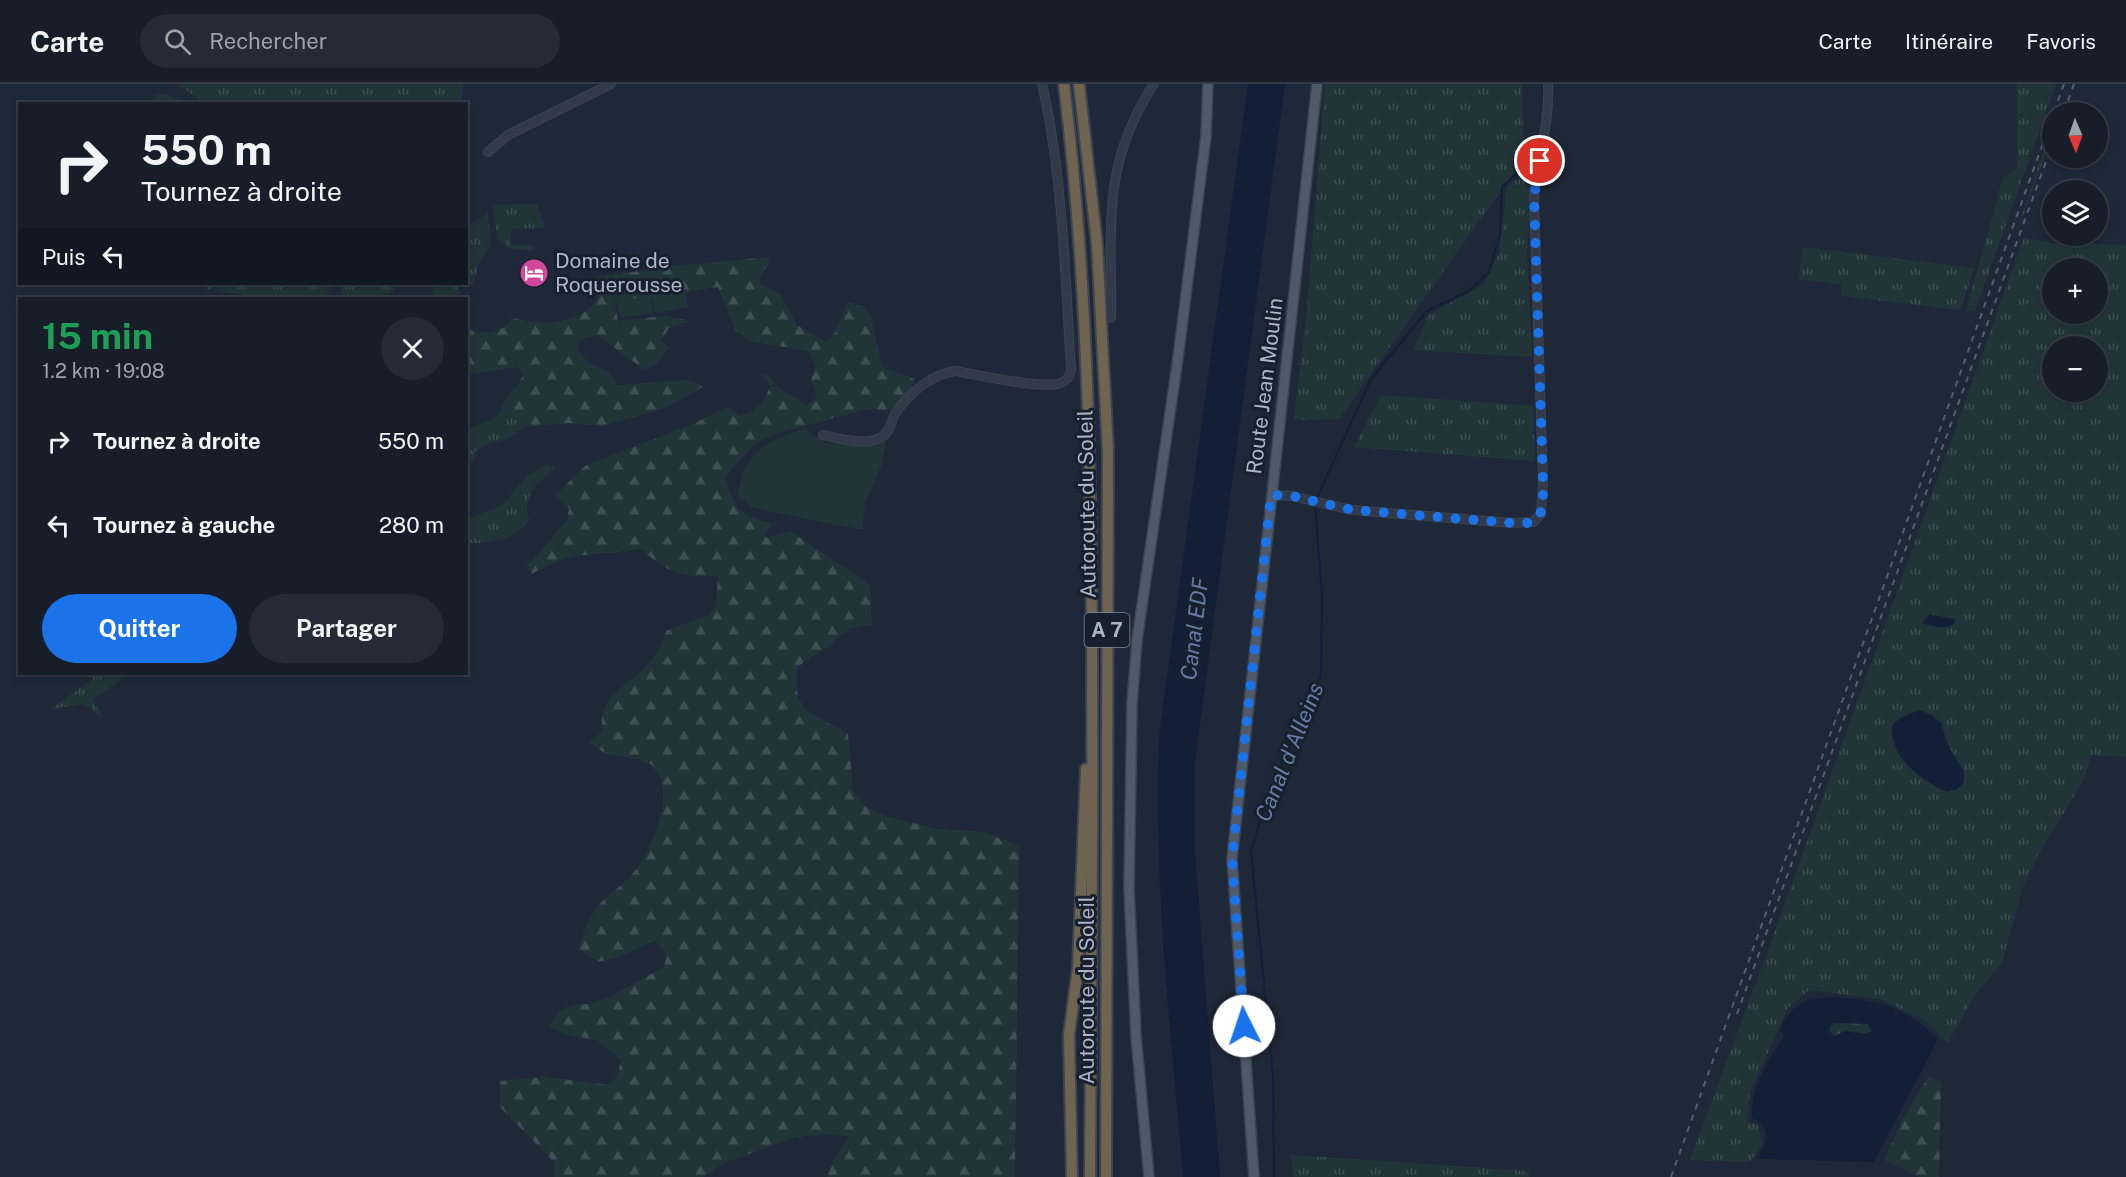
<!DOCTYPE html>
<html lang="fr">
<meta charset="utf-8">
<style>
body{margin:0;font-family:"Public Sans",sans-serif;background:#242b36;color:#f1f3f6;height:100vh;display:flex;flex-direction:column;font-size:22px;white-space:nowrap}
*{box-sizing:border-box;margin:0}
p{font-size:20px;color:#9ea2a8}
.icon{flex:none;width:33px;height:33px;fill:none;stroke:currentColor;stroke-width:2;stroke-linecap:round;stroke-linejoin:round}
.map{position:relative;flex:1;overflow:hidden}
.details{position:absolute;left:18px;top:213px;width:450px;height:378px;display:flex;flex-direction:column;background:#171e2a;border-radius:0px;box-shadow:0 3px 9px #0003,0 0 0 2px #363c47}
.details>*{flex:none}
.hud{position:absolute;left:18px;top:18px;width:450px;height:183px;border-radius:0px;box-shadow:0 3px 9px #0003,0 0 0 2px #363c47;background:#171e2a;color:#f1f3f6;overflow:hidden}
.needle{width:39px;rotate:178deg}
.controls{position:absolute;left:2042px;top:18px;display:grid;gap:12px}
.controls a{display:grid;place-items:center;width:66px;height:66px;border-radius:50%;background:#171e2a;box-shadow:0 3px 9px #0003,0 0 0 2px #363c47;font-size:30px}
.pin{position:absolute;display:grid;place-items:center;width:51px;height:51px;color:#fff;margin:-26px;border:3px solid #fff;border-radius:50%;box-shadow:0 2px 6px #0007}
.me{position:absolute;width:66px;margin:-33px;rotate:356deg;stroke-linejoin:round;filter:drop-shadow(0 0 4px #0008)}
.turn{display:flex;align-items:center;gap:21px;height:126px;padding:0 24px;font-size:27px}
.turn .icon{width:78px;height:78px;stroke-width:2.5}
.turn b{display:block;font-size:42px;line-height:51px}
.then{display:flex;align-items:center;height:57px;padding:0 24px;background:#0003;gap:12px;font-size:22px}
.round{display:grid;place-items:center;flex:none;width:63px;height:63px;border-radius:32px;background:#242b36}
.overview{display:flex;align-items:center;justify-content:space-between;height:102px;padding:0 24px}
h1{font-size:36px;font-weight:700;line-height:45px;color:#1e9e55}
.primary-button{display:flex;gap:12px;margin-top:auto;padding:12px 24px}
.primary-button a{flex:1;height:69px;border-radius:36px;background:#1a73e8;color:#fff;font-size:24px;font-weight:700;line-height:69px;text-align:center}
.primary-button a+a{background:#242b36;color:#f1f3f6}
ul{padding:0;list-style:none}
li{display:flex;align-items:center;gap:18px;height:84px;padding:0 24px}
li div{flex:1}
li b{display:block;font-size:22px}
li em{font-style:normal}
header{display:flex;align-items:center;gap:36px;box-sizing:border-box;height:84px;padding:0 30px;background:#171e2a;border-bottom:2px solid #363c47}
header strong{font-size:28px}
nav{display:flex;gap:33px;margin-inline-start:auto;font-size:21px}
.search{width:420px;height:54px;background:#242b36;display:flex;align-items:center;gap:15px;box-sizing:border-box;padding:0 21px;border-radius:33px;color:#9ea2a8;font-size:22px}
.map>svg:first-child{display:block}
.grass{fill:url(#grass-tufts);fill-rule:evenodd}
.forest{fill:url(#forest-firs)}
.garden{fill:#213539}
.water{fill:#121f36;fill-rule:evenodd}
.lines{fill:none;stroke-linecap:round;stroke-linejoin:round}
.stream{stroke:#121f36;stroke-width:2}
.minor-casing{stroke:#3c4452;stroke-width:10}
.major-casing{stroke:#3c4452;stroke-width:12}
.highway-casing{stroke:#3d4553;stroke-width:14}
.minor{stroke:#323a49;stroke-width:8}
.major{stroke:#505969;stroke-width:9}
.highway{stroke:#6f644f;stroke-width:10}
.rail{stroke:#545e70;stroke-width:2;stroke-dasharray:6 6;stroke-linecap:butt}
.route{stroke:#1a73e8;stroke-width:10;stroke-dasharray:0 18}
.labels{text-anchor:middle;stroke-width:6;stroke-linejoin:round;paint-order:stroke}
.shield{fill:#18202d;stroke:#808898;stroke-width:1.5}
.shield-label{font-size:20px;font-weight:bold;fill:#acb5c6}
.poi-label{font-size:21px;fill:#acb5c6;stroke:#18202d;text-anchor:start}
.street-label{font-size:21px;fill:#acb5c6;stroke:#18202d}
.water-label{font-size:22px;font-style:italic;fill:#637ca7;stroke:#18202d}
</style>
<header>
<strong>Carte</strong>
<div class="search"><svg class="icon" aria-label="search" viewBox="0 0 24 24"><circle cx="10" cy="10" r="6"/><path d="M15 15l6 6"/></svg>Rechercher</div>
<nav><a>Carte</a><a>Itinéraire</a><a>Favoris</a></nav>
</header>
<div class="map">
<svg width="2126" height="1093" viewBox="0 0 2126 1093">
<defs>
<pattern id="grass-tufts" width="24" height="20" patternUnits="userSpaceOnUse" patternTransform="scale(1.5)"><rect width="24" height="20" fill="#213539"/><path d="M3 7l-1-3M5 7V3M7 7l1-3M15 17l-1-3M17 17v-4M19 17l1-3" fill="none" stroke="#3f5054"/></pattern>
<pattern id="forest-firs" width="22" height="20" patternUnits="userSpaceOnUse" patternTransform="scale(1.5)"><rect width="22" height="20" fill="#213539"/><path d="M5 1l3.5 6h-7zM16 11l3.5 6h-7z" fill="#3f5054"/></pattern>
</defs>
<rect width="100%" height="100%" fill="#1f2838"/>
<path class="grass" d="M 177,0 L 463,0 L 462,19 L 206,20 Z
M 1325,0 L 1522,0 L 1524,74 L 1339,335 L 1294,336 L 1307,225 Z
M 2017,0 L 2056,0 L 1975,227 L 1966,227 L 2003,94 L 2017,84 Z
M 166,10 L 188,19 L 148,19 L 156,11 Z
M 2052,40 L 2052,52 L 2007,177 Z
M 1534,81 L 1527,167 L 1532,273 L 1414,266 L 1428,231 L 1483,201 L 1499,169 L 1507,103 Z
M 537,120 L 545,144 L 511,145 L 511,161 L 533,161 L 534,166 L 510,165 L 497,155 L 493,121 Z
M 488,129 L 491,160 L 479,178 L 473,201 L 463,203 L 462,200 L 466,200 L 467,143 Z
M 2024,154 L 2058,160 L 2126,161 L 2126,673 L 2092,671 L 2083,697 L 2040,768 L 2023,802 L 2002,879 L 1972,915 L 1948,959 L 1924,936 L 1880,915 L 1809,906 L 1788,924 L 1750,1009 L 1747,1037 L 1758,1041 L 1763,1060 L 1750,1078 L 1690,1076 L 1769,864 ZM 2052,184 L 2097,184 L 2097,230 L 2052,230 ZM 2052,262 L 2097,262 L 2097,308 L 2052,308 Z
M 1803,163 L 1974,184 L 1961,226 L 1842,212 L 1841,200 L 1798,195 Z
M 203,200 L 332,200 L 325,213 L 320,214 L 260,214 L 207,205 Z
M 338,200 L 405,200 L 397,203 L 392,209 C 375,214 362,211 344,214 Z
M 434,200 L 456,200 L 461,209 L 458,214 L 432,212 Z
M 1381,311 L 1533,322 L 1535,377 L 1354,363 Z
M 500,328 L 512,330 L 525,343 C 520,346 516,349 512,352 C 499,359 489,356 475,368 L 474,375 L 467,382 L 466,346 L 493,335 Z
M 547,380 L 556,384 C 538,398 522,411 529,436 C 517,455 488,460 467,459 L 467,435 L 503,421 L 527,392 Z
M 91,590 L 125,590 L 119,597 L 93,616 L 102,633 L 83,620 L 50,625 L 93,595 Z
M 1291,1071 L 1529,1087 L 1529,1093 L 1293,1093 Z"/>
<path class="forest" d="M 769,173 L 768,181 L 759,193 L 760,200 L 781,211 L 797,241 L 826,258 L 835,249 L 848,218 L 863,222 L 871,233 L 882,283 L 915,295 L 907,313 L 891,326 L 869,325 L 780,348 L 756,359 L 725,393 C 735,426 739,430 772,440 L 764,452 L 768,454 L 790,447 L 870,501 L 872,541 L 849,545 L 838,553 L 829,563 L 809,574 L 798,583 L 796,595 L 798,614 L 808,628 L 848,650 L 853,707 L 868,724 L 889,733 L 938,745 L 984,748 L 1019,762 L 1015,1093 L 827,1093 L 833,1077 L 849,1053 L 830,1050 L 797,1053 L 724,1079 L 703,1093 L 554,1093 L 554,1078 L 500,1023 L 500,997 L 543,993 L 610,1001 L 617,992 L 621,976 L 597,956 L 568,951 L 549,942 L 558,929 L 569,922 L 594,919 L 612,912 L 664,883 L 667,871 L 655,856 L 617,874 L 598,878 L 579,865 C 583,849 587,836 597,823 C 608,810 624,801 634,788 C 651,765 676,712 656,685 C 645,672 622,675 608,670 C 601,668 595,662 589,658 L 602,648 C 602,642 601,634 603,629 C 612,599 655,591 666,547 L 709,531 L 716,521 L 718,492 C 682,493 672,491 644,468 L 644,465 C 597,473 575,464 532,490 L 527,482 L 567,436 L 569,424 L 555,412 L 585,382 L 693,340 L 727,323 L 740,332 C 757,327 764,319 770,302 L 760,289 L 767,290 L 783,307 L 807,321 L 817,314 L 811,296 L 815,283 L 809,267 L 749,257 L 736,247 L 718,203 L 615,218 L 618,237 L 665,232 L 691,237 L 669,244 L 661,256 L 669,264 L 657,279 L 645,286 L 597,251 L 581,255 L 577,263 C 590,286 590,277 608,288 C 612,291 614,297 617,301 L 686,296 L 696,298 L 703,303 L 664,324 L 603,342 L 569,339 L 525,343 L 512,330 L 500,328 C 503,315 517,305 523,291 L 517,283 L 467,290 L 466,244 C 481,252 505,250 511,234 C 521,235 533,239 543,239 C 569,238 610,226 596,193 L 676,182 Z
M 1836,938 L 1869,940 L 1872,947 L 1864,950 L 1853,947 L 1834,952 L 1828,946 L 1829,941 Z
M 1929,992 L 1941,998 L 1939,1093 L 1919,1093 L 1884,1076 L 1902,1036 Z"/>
<path class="garden" d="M 685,206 L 688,223 L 655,229 L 652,212 Z
M 650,212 L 653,229 L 620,234 L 617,217 Z
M 806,344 L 811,351 L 823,355 L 823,359 L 853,361 L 886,355 L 883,378 L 865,419 L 862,446 L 768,427 L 752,423 L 738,412 C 742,367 768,358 806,344 Z"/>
<path class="water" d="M 1248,0 L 1285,0 L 1195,678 L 1195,769 L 1220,1093 L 1183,1093 C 1171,947 1153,799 1159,652 Z
M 1929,530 L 1954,535 L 1955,539 C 1946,547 1933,542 1922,539 Z
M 1919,626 L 1932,631 L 1941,639 L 1948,662 L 1964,687 L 1964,698 L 1957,705 L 1947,708 C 1920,695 1890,675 1892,641 L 1902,633 Z
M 1837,913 C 1883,918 1904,922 1938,955 L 1874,1078 L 1756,1075 C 1767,1060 1773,1043 1752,1034 C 1750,1003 1768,978 1784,952 L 1780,944 C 1797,915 1806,915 1837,913 ZM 1832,939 L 1868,940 L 1872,947 L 1864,950 L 1845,947 L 1834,952 L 1829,946 Z"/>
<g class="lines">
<path class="stream" d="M 1543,0 L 1544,19
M 1316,416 L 1371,295 L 1427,227 L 1469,207 L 1489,188 L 1500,150 L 1502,103 L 1538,69
M 1274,1093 L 1273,991 L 1251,768 L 1267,712 L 1321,592 L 1322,510 L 1315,422"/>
<g class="minor-casing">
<path id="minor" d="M 488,68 L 508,51 L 611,0
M 1111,234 C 1112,143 1101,80 1154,0
M 823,351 C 840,355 878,366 889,345 C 892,340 892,333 896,328 C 911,308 932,290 956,287 C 977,291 1045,306 1061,299 C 1068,296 1070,292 1071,285 C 1065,190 1063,93 1042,0
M 1271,411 L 1292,412 L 1352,426 L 1512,439 L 1533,438 L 1541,430 L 1543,398 L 1534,113 C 1537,74 1550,41 1548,0"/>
</g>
<g class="major-casing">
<path id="major" d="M 1149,1093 L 1136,952 L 1129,804 L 1132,620 L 1137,556 L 1178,274 L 1206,52 L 1208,0
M 1254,1093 L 1232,775 L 1317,0"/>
</g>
<g class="highway-casing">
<path id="highway" d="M 1064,0 C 1087,188 1091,376 1092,565 C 1093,741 1092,917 1090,1093
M 1079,0 L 1097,160 L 1108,367 L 1106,1093
M 1072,1093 L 1069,951 L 1078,884 L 1086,685"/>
</g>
<use href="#minor" class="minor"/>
<use href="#major" class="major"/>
<use href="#highway" class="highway"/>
<path class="rail" d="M 2054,28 L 2064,0
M 2064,28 L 2074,0
M 1737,930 L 2052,61
M 1671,1093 L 2052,34"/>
</g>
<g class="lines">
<path class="route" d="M 1244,942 L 1232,775 L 1271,411 L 1292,412 L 1352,426 L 1512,439 L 1527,439 L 1537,435 L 1543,424 L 1543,398 L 1534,113 L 1540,77"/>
</g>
<defs>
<g id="hotel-disc" transform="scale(1.5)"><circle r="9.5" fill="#d1479c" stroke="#18202d"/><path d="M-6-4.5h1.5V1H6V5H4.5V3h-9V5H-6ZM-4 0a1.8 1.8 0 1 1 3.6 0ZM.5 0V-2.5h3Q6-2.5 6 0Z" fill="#fff"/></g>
</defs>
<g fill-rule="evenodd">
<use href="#hotel-disc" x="534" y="189"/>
</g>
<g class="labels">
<rect class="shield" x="1084.5" y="529" width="45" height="34" rx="4.5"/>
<g class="shield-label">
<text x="1107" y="553">A 7</text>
</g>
<g class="poi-label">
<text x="555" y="184">Domaine de<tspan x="555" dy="24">Roquerousse</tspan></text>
</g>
<g class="street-label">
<text transform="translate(1265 302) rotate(-83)" y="7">Route Jean Moulin</text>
<text transform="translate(1087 420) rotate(-91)" y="7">Autoroute du Soleil</text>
<text transform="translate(1087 906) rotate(-90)" y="7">Autoroute du Soleil</text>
</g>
<g class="water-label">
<text transform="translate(1194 545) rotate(-83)" y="8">Canal EDF</text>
<text transform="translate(1289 668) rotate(-68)" y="8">Canal d'Alleins</text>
</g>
</g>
</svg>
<div class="controls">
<a><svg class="needle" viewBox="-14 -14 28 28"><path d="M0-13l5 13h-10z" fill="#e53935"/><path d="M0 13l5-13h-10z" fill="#9ea2a8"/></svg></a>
<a><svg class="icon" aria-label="layers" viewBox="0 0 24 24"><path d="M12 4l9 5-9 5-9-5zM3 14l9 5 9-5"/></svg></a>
<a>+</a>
<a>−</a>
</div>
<div class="pin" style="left:1540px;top:77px;background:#d93025"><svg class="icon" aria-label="arrive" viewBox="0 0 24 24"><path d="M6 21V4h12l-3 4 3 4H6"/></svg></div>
<svg class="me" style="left:1244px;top:942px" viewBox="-20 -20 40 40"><circle r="19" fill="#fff"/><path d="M0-13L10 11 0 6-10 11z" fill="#1a73e8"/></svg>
<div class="hud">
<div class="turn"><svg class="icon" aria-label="right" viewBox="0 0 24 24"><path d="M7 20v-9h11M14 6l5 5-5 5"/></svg><div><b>550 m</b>Tournez à droite</div></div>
<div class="then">Puis<svg class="icon" aria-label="left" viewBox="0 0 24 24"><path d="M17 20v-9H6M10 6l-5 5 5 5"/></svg></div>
</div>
<section class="details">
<div class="overview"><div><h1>15 min</h1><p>1.2 km · 19:08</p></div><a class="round"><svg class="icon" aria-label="close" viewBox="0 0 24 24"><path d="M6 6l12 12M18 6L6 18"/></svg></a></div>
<ul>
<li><svg class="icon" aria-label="right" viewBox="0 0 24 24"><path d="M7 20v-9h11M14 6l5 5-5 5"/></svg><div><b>Tournez à droite</b></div><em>550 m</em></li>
<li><svg class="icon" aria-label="left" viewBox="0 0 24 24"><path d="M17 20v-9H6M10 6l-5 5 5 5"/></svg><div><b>Tournez à gauche</b></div><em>280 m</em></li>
</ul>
<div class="primary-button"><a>Quitter</a><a>Partager</a></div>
</section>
</div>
